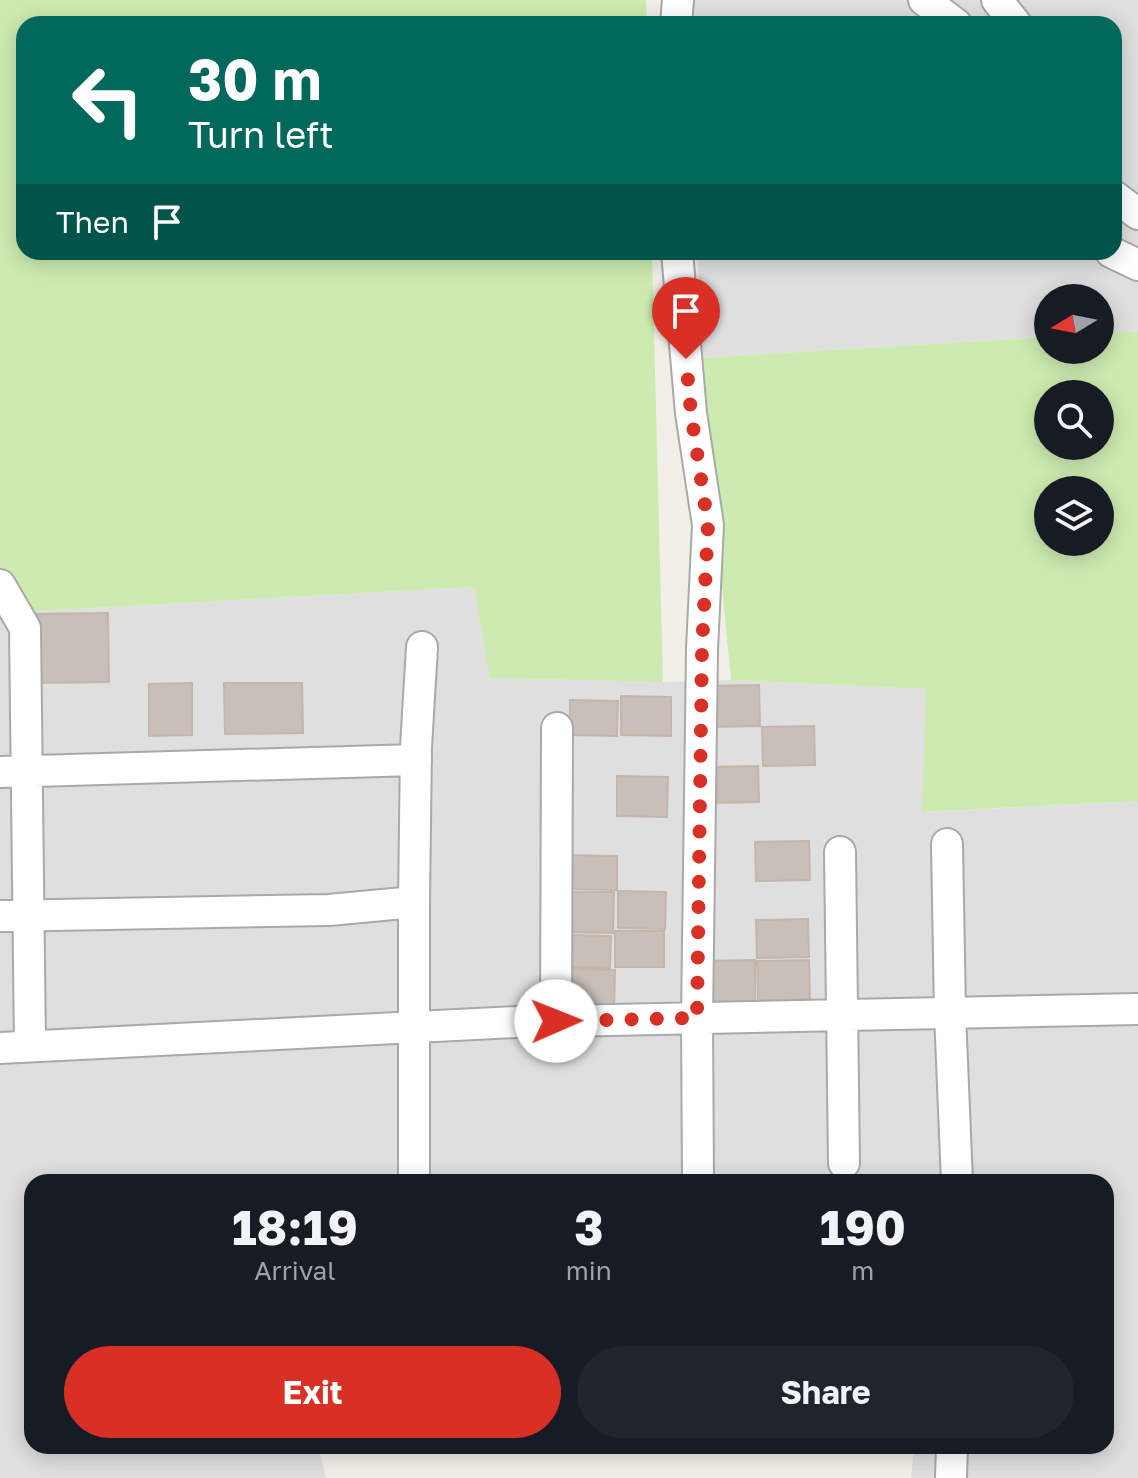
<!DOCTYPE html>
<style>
body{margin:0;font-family:"Golos Text",sans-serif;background:#20242c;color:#f1f3f6;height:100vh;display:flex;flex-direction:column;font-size:30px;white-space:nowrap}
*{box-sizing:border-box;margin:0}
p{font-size:26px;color:#9ea1a6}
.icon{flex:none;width:44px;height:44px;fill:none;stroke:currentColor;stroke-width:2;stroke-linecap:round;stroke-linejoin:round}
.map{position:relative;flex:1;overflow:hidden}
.panel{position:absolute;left:24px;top:1174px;width:1090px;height:280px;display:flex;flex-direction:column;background:#171b24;border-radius:24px;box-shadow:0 4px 20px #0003}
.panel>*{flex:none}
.banner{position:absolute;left:16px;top:16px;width:1106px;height:244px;border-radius:24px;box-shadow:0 4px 20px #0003;background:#00695c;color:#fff;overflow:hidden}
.needle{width:52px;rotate:260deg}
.tools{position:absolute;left:1034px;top:284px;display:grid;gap:16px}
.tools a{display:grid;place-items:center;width:80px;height:80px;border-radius:50%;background:#171b24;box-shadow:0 4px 20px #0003;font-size:40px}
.pin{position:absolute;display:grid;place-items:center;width:68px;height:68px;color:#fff;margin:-82px -34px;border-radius:50% 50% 50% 0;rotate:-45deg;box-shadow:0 0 8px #0007}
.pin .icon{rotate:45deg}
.me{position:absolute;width:88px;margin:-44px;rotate:89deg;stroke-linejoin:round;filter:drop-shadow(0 0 6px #0008)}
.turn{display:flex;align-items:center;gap:28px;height:168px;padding:0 40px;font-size:36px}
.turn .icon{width:104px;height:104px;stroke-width:2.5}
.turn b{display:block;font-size:56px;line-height:68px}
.then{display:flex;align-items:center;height:76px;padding:0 40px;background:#0003;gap:16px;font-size:30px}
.eta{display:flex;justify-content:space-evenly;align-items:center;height:136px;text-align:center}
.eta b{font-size:48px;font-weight:700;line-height:56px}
.primary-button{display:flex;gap:16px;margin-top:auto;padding:16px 40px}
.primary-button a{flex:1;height:92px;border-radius:48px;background:#d93025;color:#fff;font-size:32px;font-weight:700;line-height:92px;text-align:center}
.primary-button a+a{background:#20242c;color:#f1f3f6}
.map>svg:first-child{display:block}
.residential{fill:#e0dfdf}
.grass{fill:#cdebb0;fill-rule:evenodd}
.building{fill:#c7bfb8;stroke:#c4b6ab;stroke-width:2}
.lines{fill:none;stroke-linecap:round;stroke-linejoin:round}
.street-casing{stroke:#a9a9a9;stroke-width:34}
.street{stroke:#fff;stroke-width:30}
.route{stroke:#d93025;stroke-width:14;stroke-dasharray:0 25.2}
</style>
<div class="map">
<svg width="1138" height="1478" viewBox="0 0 1138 1478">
<rect width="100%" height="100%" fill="#f2efe9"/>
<path class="residential" d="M 694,0 L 1138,0 L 1138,331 L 1100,334 L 1100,298 L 1048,298 L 1048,337 L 700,358 L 698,252 L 1114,252 L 1114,24 L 694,24 Z
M 474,587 L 491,678 L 663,682 L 731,680 L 927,689 L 923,812 L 1138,801 L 1138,1478 L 911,1478 L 914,1446 L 1106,1446 L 1106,1182 L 32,1182 L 32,1446 L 318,1446 L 326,1478 L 0,1478 L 0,613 Z"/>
<path class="grass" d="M 0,0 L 646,0 L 647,24 L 24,24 L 24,252 L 652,252 L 663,682 L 490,678 L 474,587 L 0,613 Z
M 1138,331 L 1138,801 L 922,812 L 926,689 L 731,680 L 700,358 L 1048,337 L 1048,350 L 1100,350 L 1100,334 ZM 1048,394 L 1100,394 L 1100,446 L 1048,446 ZM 1048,490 L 1100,490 L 1100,542 L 1048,542 Z"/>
<path class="building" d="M 108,613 L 109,682 L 34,683 L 33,614 Z
M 192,683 L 192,735 L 149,736 L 149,684 Z
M 224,683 L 302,683 L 303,733 L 225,734 Z
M 759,685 L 760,726 L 710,727 L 709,686 Z
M 621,696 L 671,697 L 671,736 L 621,735 Z
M 570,700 L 618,701 L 617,736 L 570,735 Z
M 814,726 L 815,765 L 763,766 L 762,727 Z
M 758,766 L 759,802 L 707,803 L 706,767 Z
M 617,776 L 668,777 L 667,817 L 617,816 Z
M 809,841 L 810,880 L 756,881 L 755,842 Z
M 563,855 L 617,856 L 617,890 L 563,889 Z
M 618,891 L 666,892 L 665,929 L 618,928 Z
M 564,892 L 614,892 L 613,933 L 563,932 Z
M 808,919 L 809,957 L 757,958 L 756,920 Z
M 615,931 L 664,931 L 664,967 L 615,967 Z
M 568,935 L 611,936 L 610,968 L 568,967 Z
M 755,960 L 755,1001 L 704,1002 L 703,961 Z
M 809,960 L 810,999 L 758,1001 L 757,961 Z
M 561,969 L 615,970 L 614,1011 L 560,1010 Z"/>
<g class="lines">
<g class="street-casing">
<path id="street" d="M 924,0 L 956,24
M 997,0 L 1016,24
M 676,24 L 678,0
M 1114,196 L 1138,214
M 677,252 L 691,413 L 708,525 L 702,649 L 697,1018 L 698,1182
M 1111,252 L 1138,265
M 0,585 L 25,628 L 30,1046
M 0,772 L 416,760
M 947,844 L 950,1013 L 957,1182
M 840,852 L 844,1163
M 414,902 L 414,1182
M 0,916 L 329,910 L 414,902 L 416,747 L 422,647
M 556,1021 L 557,728
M 0,1048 L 517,1022 L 1138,1009
M 951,1478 L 952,1446"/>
</g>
<use href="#street" class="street"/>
</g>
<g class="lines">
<path class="route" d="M 556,1021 L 697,1018 L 702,649 L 708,525 L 691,413 L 686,359"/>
</g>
</svg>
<div class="tools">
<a><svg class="needle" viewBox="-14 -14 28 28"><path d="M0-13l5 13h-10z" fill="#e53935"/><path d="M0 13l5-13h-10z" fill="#9ea1a6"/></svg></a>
<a><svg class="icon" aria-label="search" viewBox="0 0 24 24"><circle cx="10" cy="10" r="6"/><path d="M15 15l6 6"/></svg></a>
<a><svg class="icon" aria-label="layers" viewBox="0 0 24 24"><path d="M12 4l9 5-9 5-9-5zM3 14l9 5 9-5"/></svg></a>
</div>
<div class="pin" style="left:686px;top:359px;background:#d93025"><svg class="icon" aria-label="arrive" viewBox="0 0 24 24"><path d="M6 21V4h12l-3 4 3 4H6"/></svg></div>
<svg class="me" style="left:556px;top:1021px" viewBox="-20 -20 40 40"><circle r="19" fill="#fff"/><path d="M0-13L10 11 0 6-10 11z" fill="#d93025"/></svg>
<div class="banner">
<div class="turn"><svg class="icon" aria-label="left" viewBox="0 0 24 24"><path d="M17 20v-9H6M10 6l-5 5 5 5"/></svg><div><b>30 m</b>Turn left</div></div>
<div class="then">Then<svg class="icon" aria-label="arrive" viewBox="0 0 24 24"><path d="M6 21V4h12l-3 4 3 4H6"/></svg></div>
</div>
<section class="panel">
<div class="eta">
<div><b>18:19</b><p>Arrival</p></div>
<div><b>3</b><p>min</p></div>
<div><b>190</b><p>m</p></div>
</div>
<div class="primary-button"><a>Exit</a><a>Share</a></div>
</section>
</div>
